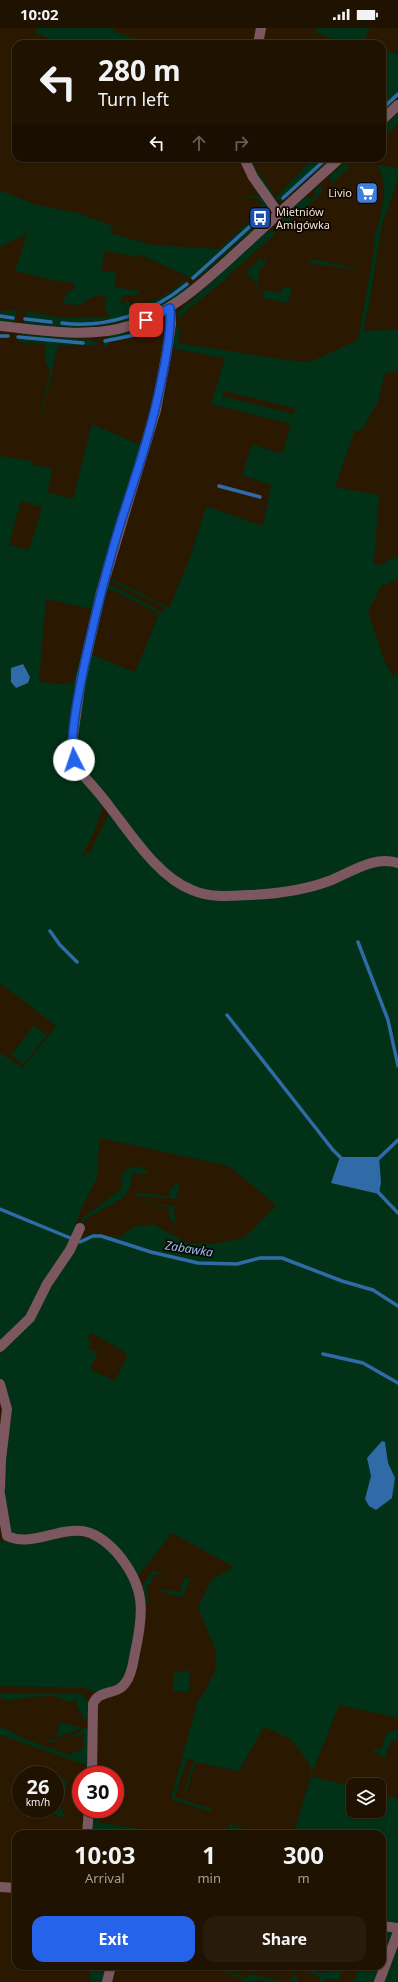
<!DOCTYPE html>
<meta charset="utf-8">
<style>
body{margin:0;font-family:"Noto Sans",sans-serif;background:#281b0b;color:#f1f3f6;height:100vh;display:flex;flex-direction:column;font-size:15px;white-space:nowrap}
*{box-sizing:border-box;margin:0}
p{font-size:13px;color:#a29e99}
.icon{flex:none;width:22px;height:22px;fill:none;stroke:currentColor;stroke-width:2;stroke-linecap:round;stroke-linejoin:round}
.map{position:relative;flex:1;overflow:hidden}
.side{position:absolute;left:12px;top:1802px;width:374px;height:140px;display:flex;flex-direction:column;background:#201201;border-radius:12px;box-shadow:0 1px 3px #0004,0 0 0 1px #3d3223}
.side>*{flex:none}
.guide{position:absolute;left:12px;top:12px;width:374px;height:122px;border-radius:12px;box-shadow:0 1px 3px #0004,0 0 0 1px #3d3223;background:#201201;color:#f1f3f6;overflow:hidden}
.fabs{position:absolute;left:346px;top:1750px;display:grid;gap:8px}
.fabs a{display:grid;place-items:center;width:40px;height:40px;border-radius:8px;background:#201201;box-shadow:0 1px 3px #0004,0 0 0 1px #3d3223;font-size:20px}
.speed{position:absolute;left:12px;top:1738px;display:flex;gap:8px;font-size:20px;font-weight:700;text-align:center}
.speed>*{display:grid;place-content:center;width:52px;height:52px;border-radius:50%;background:#201201;box-shadow:0 1px 3px #0004,0 0 0 1px #3d3223;line-height:1}
.speed small{font-size:10px;font-weight:400}
.speed .limit{border:6px solid #d22;background:#fff;color:#111}
.pin{position:absolute;display:grid;place-items:center;width:34px;height:34px;color:#fff;margin:-17px;border-radius:8px;box-shadow:0 2px 6px #0006}
.me{position:absolute;width:44px;margin:-22px;rotate:356deg;stroke-linejoin:round;filter:drop-shadow(0 0 3px #0008)}
.turn{display:flex;align-items:center;gap:14px;height:84px;padding:0 20px;font-size:18px}
.turn .icon{width:52px;height:52px;stroke-width:2.5}
.turn b{display:block;font-size:28px;line-height:34px}
.lanes{display:flex;align-items:center;height:38px;padding:0 20px;background:#0003;justify-content:center;gap:20px;direction:ltr}
.lanes .off{opacity:.35}
.eta{display:flex;justify-content:space-evenly;align-items:center;height:68px;text-align:center}
.eta b{font-size:24px;font-weight:700;line-height:28px}
.button{display:flex;gap:8px;margin-top:auto;padding:8px 20px}
.button a{flex:1;height:46px;border-radius:12px;background:#2563eb;color:#fff;font-size:16px;font-weight:700;line-height:46px;text-align:center}
.button a+a{background:#281b0b;color:#f1f3f6}
.status{display:flex;justify-content:space-between;align-items:center;height:28px;padding:0 20px;background:#201201;direction:ltr}
.status svg{height:11px;fill:currentColor}
.map>svg:first-child{display:block}
.green{fill:#013117;fill-rule:evenodd}
.water{fill:#306ba8}
.lines{fill:none;stroke-linecap:round;stroke-linejoin:round}
.stream{stroke:#306ba8;stroke-width:3.5}
.minor{stroke:#7d5760;stroke-width:10}
.route-casing{stroke:#184099;stroke-width:10}
.route{stroke:#2563eb;stroke-width:7}
.labels{text-anchor:middle;stroke-width:3.5;stroke-linejoin:round;paint-order:stroke}
.poi-label{font-size:11px;fill:#f0e3d5;stroke:#0d0601;text-anchor:end}
.water-label{font-size:12px;font-style:italic;fill:#95c2f5;stroke:#0d0601}
</style>
<div class="status"><b>10:02</b><svg viewBox="0 0 49 12"><path d="M0 12V9h3v3zM5 12V6h3v6zM10 12V3h3v9zM15 12V0h3v12zM26 1h20v11H26zM47 4h2v5h-2z"/></svg></div>
<div class="map">
<svg width="398" height="1954" viewBox="0 0 398 1954">
<rect width="100%" height="100%" fill="#2b1801"/>
<path class="green" d="M 37,0 L 114,0 L 113,3 L 150,16 L 64,16 L 35,5 Z
M 317,0 L 370,0 L 364,11 L 375,16 L 346,16 L 315,4 Z
M 382,20 L 398,27 L 398,70 L 382,85 Z
M 398,84 L 398,95 L 382,111 L 382,99 Z
M 318,130 L 332,130 L 282,173 L 275,172 L 261,153 L 257,142 L 252,139 L 251,136 L 255,138 L 276,170 L 306,137 Z
M 345,135 L 350,138 L 332,156 L 329,148 Z
M 377,137 L 398,140 L 398,151 L 382,197 L 369,277 L 364,298 L 365,303 L 398,301 L 398,343 L 385,345 L 378,374 L 361,403 L 355,402 L 335,459 L 379,467 L 374,535 L 379,538 L 398,527 L 398,551 L 381,558 L 368,584 L 384,632 L 393,648 L 398,645 L 398,831 C 373,826 351,842 328,851 C 288,866 228,873 187,858 L 184,861 C 210,877 286,872 315,862 C 342,852 368,831 398,839 L 398,1690 L 339,1677 L 311,1748 L 353,1759 L 353,1783 L 379,1783 L 379,1766 L 398,1771 L 398,1895 L 382,1894 L 382,1806 L 293,1806 L 311,1749 L 311,1740 L 308,1734 L 291,1711 L 264,1699 L 239,1743 L 196,1734 L 186,1765 L 184,1764 L 194,1732 L 187,1730 L 175,1769 L 212,1781 L 211,1784 L 171,1771 L 198,1672 L 202,1669 L 215,1643 L 216,1623 L 198,1579 L 212,1551 L 234,1539 L 172,1505 L 137,1549 C 126,1533 113,1513 95,1504 C 69,1492 29,1519 11,1505 L 6,1492 L 3,1458 L 3,1440 L 10,1378 L 0,1349 L 0,1324 L 2,1321 L 0,1320 L 0,1025 L 23,1040 L 56,998 L 0,955 L 0,428 L 32,433 L 31,436 L 53,441 L 47,464 L 73,471 L 92,396 L 143,418 L 109,524 L 95,576 L 91,581 L 46,571 L 39,654 L 60,656 L 73,655 L 84,615 L 85,616 C 82,641 64,711 71,731 C 77,750 96,760 103,779 L 94,804 L 82,828 L 90,824 L 109,785 L 113,787 L 139,821 L 143,817 L 81,740 L 75,726 L 74,717 L 89,626 L 101,572 L 103,571 L 90,626 L 135,644 L 159,586 L 110,561 L 108,563 L 105,559 L 106,554 L 161,584 L 165,582 C 153,569 114,561 109,547 L 111,538 L 116,537 L 112,542 L 111,548 L 114,552 L 169,580 L 191,527 L 206,478 L 263,498 L 271,457 L 242,447 L 252,416 L 282,426 L 291,396 L 211,376 L 225,330 L 176,321 L 171,314 C 172,308 172,301 180,299 L 178,315 L 286,332 L 310,334 L 358,312 L 375,216 L 373,215 C 379,190 392,160 377,137 ZM 224,363 L 295,380 L 294,386 L 222,368 ZM 21,473 L 42,479 L 29,522 L 9,517 ZM 23,636 L 30,649 L 28,655 L 16,660 L 11,654 L 11,640 ZM 100,1110 L 229,1138 L 276,1177 L 244,1210 L 213,1216 L 188,1215 L 153,1196 L 133,1199 L 119,1210 L 93,1205 L 81,1210 L 74,1203 L 81,1181 L 98,1148 L 98,1129 ZM 91,1305 L 122,1322 L 127,1328 L 115,1353 L 90,1341 L 97,1327 L 97,1325 L 88,1320 L 91,1314 L 87,1312 Z
M 320,157 L 322,161 L 322,165 L 282,200 C 280,186 298,176 307,168 L 310,171 L 316,167 L 313,163 Z
M 0,162 L 37,177 L 78,185 L 113,198 L 111,205 L 151,217 L 219,221 L 263,181 L 259,171 L 247,169 L 247,168 L 260,168 L 271,180 L 271,186 L 265,191 L 261,187 L 256,191 L 260,196 L 196,252 L 139,226 L 137,229 L 105,223 L 101,242 L 116,245 L 115,259 L 140,263 L 137,267 L 124,267 L 118,278 L 128,273 L 135,282 L 167,266 L 186,252 L 190,257 C 187,264 177,268 171,272 C 126,303 77,301 25,296 L 26,283 L 61,290 L 110,289 L 104,280 L 107,269 C 96,265 88,271 80,277 L 63,276 L 67,264 L 75,261 L 74,255 L 52,252 L 15,243 L 27,206 L 0,219 Z
M 273,201 L 275,206 L 227,249 L 224,254 L 222,254 L 183,286 L 182,291 L 179,290 L 177,285 L 264,206 Z
M 258,230 L 263,234 L 265,230 L 267,231 L 265,238 L 262,238 L 259,244 L 257,261 L 255,261 L 257,255 L 247,247 L 249,241 L 257,235 Z
M 310,231 C 318,232 356,240 358,242 L 309,235 Z
M 283,259 L 292,260 L 288,275 L 262,270 L 264,262 L 281,265 Z
M 17,281 L 14,295 L 0,293 L 0,283 L 11,283 Z
M 156,294 L 161,294 L 164,297 L 162,304 L 161,300 L 131,310 L 109,314 L 107,319 L 104,319 L 104,310 Z
M 21,306 L 85,311 L 96,314 L 99,318 L 58,317 L 42,387 L 41,386 L 50,343 L 45,333 L 45,316 L 18,314 Z
M 34,997 L 47,1007 L 24,1037 L 11,1027 Z
M 138,1138 L 149,1144 L 148,1146 L 132,1145 L 130,1160 L 123,1170 L 90,1188 L 79,1198 L 82,1190 L 119,1163 L 122,1158 L 122,1145 L 130,1140 Z
M 177,1156 L 180,1157 L 176,1171 L 136,1168 L 136,1165 L 140,1165 L 169,1169 L 170,1160 Z
M 136,1173 L 175,1178 L 173,1182 L 177,1196 L 170,1192 L 168,1179 Z
M 69,1508 C 98,1508 108,1519 124,1541 C 127,1546 133,1551 134,1556 C 141,1584 134,1630 121,1656 L 96,1665 L 84,1660 L 0,1658 L 0,1513 L 41,1512 Z
M 153,1543 L 162,1545 L 161,1547 L 156,1546 L 152,1549 L 152,1555 L 148,1557 L 146,1561 L 149,1574 L 143,1576 C 140,1559 141,1557 153,1543 Z
M 184,1549 L 190,1551 L 183,1568 L 179,1569 L 160,1563 L 163,1561 L 180,1564 Z
M 190,1642 L 189,1663 L 173,1663 L 173,1645 Z
M 0,1665 L 82,1666 L 89,1674 L 90,1690 L 83,1691 L 81,1684 L 76,1678 L 78,1676 L 78,1673 L 75,1672 L 69,1674 L 54,1668 L 28,1669 L 8,1673 L 0,1670 Z
M 61,1694 L 79,1699 L 80,1701 L 55,1709 Z
M 0,1698 L 22,1710 L 69,1727 L 83,1721 L 83,1705 L 81,1707 L 47,1715 L 47,1712 C 57,1713 78,1708 84,1699 L 90,1702 L 89,1747 L 85,1747 L 86,1737 L 0,1707 Z
M 394,1702 L 398,1703 L 398,1715 L 397,1712 L 394,1712 L 388,1720 L 385,1730 L 372,1722 L 377,1720 L 381,1722 L 386,1706 Z
M 62,1750 L 67,1752 L 64,1768 L 62,1771 L 55,1768 L 55,1758 L 57,1760 L 59,1759 Z
M 55,1774 L 61,1779 L 65,1790 L 38,1781 L 55,1781 Z
M 91,1792 L 98,1792 L 99,1795 L 162,1804 L 162,1806 L 90,1806 Z
M 230,1796 L 260,1806 L 227,1806 Z
M 382,1900 L 391,1904 L 393,1907 L 377,1954 L 354,1954 L 359,1938 L 382,1938 Z
M 398,1914 L 398,1954 L 383,1954 Z
M 88,1938 L 107,1938 L 103,1954 L 91,1954 Z
M 208,1938 L 214,1938 L 247,1950 L 250,1946 L 286,1954 L 268,1954 L 261,1952 L 244,1954 L 241,1950 Z
M 296,1938 L 308,1943 L 309,1941 L 322,1945 L 333,1942 L 335,1938 L 344,1938 L 338,1953 L 327,1950 L 325,1954 L 319,1954 L 320,1949 L 297,1941 L 294,1948 L 298,1950 L 297,1954 L 290,1954 Z"/>
<path class="water" d="M 23,636 L 30,649 L 28,655 L 16,660 L 11,654 L 11,640 Z
M 340,1129 L 379,1129 L 381,1154 L 379,1166 L 331,1155 Z
M 382,1413 L 385,1414 L 388,1435 L 395,1450 L 392,1470 L 376,1482 L 369,1478 L 365,1471 L 371,1448 L 367,1430 Z"/>
<g class="lines">
<path class="stream" d="M 382,81 L 398,66
M 283,170 L 327,130
M 262,188 L 268,183
M 193,250 L 257,192
M 0,288 L 13,290
M 25,291 L 51,294
M 62,295 C 105,301 152,285 187,256
M 0,308 L 8,308
M 18,309 L 83,315
M 105,313 L 144,305 L 160,299
M 219,458 L 260,469
M 50,903 L 60,917 L 77,934
M 358,914 L 388,992 L 398,1038
M 227,987 L 333,1122 L 342,1131
M 377,1132 L 398,1112
M 376,1162 L 398,1185
M 0,1181 L 80,1214 L 93,1208 L 101,1208 L 151,1224 L 198,1235 L 237,1236 L 260,1230 L 282,1230 L 342,1253 L 373,1262 L 398,1278
M 323,1326 L 363,1335 L 398,1355"/>
<path class="minor" d="M 258,16 L 261,0
M 382,92 L 398,77
M 244,130 L 253,149 L 279,186
M 170,280 L 171,296 L 167,323 L 156,382 L 101,564 L 81,652 L 72,715 L 74,732 L 82,746 C 91,756 101,767 109,778 C 131,806 158,849 192,862 C 210,870 230,868 249,867 C 277,866 302,863 329,853 C 350,845 374,827 398,835
M 0,298 C 39,302 80,309 118,301 C 171,289 209,249 248,214 C 278,186 309,158 340,130
M 0,1319 L 30,1290 L 47,1256 L 70,1222 L 80,1200
M 0,1356 L 7,1381 L 1,1432 L 0,1461
M 0,1466 L 7,1508 C 32,1519 56,1500 82,1503 C 96,1505 108,1515 117,1525 C 146,1559 144,1584 135,1625 C 133,1635 132,1646 126,1654 C 118,1668 98,1661 93,1676 L 92,1747
M 87,1806 L 89,1781
M 0,1859 L 16,1860
M 382,1898 L 398,1900
M 107,1954 L 111,1938
M 379,1954 L 398,1904"/>
</g>
<g class="lines">
<g class="route-casing">
<path id="route" d="M 74,732 C 69,708 79,664 84,639 C 94,592 105,546 119,500 C 135,449 152,402 162,349 C 167,326 171,303 170,280 L 146,292"/>
</g>
<use href="#route" class="route"/>
</g>
<defs>
<g id="supermarket-square" transform="scale(1.15)"><rect x="-9" y="-9" width="18" height="18" rx="4" fill="#3f7fe0" stroke="#0d0601"/><path d="M-6-5.5h2.5l.6 2H6L4.5 2H-2.5L-4.4-4H-6ZM-1.5 3.2a1.3 1.3 0 1 0 .1 0ZM3 3.2a1.3 1.3 0 1 0 .1 0Z" fill="#fff"/></g>
<g id="bus-square" transform="scale(1.15)"><rect x="-9" y="-9" width="18" height="18" rx="4" fill="#1a4fb4" stroke="#0d0601"/><path d="M-5-6H5V4H4V6H2V4H-2V6H-4V4H-5ZM-3.5-4V0h7V-4ZM-3.5 1.2v1.5H-2V1.2ZM2 1.2v1.5H3.5V1.2Z" fill="#fff"/></g>
</defs>
<g fill-rule="evenodd">
<use href="#supermarket-square" x="367" y="165"/>
<use href="#bus-square" x="260" y="190"/>
</g>
<g class="labels">
<g class="poi-label">
<text x="352" y="169">Livio</text>
<text x="276" y="188" text-anchor="start">Mietniów<tspan x="276" dy="13">Amigówka</tspan></text>
</g>
<g class="water-label">
<text transform="translate(189 1221) rotate(9)" y="4">Zabawka</text>
</g>
</g>
</svg>
<div class="fabs">
<a><svg class="icon" aria-label="layers" viewBox="0 0 24 24"><path d="M12 4l9 5-9 5-9-5zM3 14l9 5 9-5"/></svg></a>
</div>
<div class="speed"><div>26<small>km/h</small></div><div class="limit">30</div></div>
<div class="pin" style="left:146px;top:292px;background:#d93025"><svg class="icon" aria-label="arrive" viewBox="0 0 24 24"><path d="M6 21V4h12l-3 4 3 4H6"/></svg></div>
<svg class="me" style="left:74px;top:732px" viewBox="-20 -20 40 40"><circle r="19" fill="#fff"/><path d="M0-13L10 11 0 6-10 11z" fill="#2563eb"/></svg>
<div class="guide">
<div class="turn"><svg class="icon" aria-label="left" viewBox="0 0 24 24"><path d="M17 20v-9H6M10 6l-5 5 5 5"/></svg><div><b>280 m</b>Turn left</div></div>
<div class="lanes"><svg class="icon" aria-label="left" viewBox="0 0 24 24"><path d="M17 20v-9H6M10 6l-5 5 5 5"/></svg><svg class="icon off" aria-label="ahead" viewBox="0 0 24 24"><path d="M12 20V5M6 11l6-6 6 6"/></svg><svg class="icon off" aria-label="right" viewBox="0 0 24 24"><path d="M7 20v-9h11M14 6l5 5-5 5"/></svg></div>
</div>
<section class="side">
<div class="eta">
<div><b>10:03</b><p>Arrival</p></div>
<div><b>1</b><p>min</p></div>
<div><b>300</b><p>m</p></div>
</div>
<div class="button"><a>Exit</a><a>Share</a></div>
</section>
</div>
